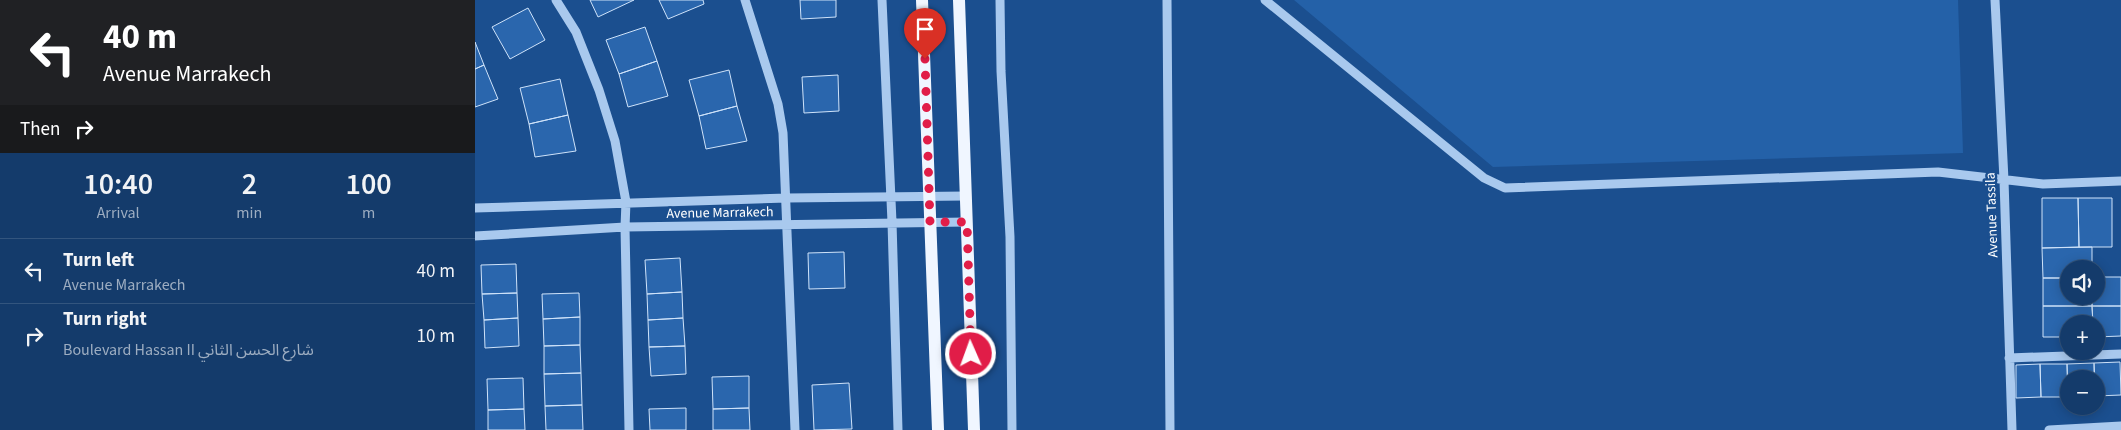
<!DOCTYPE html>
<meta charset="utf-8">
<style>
body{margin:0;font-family:"Source Sans 3","Noto Sans Arabic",sans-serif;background:#1d4271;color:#f1f3f6;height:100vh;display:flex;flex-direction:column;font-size:19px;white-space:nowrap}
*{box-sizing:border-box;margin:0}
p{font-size:16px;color:#9dadc1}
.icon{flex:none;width:28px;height:28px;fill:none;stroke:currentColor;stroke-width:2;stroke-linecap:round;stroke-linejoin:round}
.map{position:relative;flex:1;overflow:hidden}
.details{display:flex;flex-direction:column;background:#143b6b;width:475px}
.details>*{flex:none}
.banner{background:#202124;color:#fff;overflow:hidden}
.buttons{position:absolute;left:1585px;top:260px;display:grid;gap:10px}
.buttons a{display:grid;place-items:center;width:45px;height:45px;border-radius:50%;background:#143b6b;box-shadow:0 2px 12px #0003,0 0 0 1px #33557e;font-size:25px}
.pin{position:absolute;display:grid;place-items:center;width:42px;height:42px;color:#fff;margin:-51px -21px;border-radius:50% 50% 50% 0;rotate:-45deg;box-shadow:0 0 5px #0007}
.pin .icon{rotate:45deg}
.me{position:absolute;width:55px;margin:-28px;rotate:358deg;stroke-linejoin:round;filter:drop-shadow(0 0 4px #0008)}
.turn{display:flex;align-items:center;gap:18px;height:105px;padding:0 20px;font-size:22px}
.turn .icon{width:65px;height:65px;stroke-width:2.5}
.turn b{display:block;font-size:35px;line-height:42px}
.then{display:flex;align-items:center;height:48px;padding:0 20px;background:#0003;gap:10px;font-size:19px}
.eta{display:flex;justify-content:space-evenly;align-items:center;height:85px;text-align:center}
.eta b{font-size:30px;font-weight:600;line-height:35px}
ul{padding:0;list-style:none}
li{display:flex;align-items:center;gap:15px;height:65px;padding:0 20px;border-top:1px solid #33557e}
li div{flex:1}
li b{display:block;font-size:19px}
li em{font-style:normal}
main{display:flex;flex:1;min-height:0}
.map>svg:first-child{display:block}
.green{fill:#2461a8}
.building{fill:#2a66ad;stroke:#cfe3fa}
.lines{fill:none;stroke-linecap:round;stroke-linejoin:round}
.minor{stroke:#a9c9ee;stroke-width:9}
.major{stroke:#f0f6ff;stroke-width:12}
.route{stroke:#e11d48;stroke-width:9;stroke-dasharray:0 16.2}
.labels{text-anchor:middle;stroke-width:5;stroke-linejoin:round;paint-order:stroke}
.street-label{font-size:14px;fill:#fff;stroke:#1b4f8f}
</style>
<main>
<section class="details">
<div class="banner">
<div class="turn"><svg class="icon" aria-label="left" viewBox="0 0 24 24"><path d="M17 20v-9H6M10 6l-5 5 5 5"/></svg><div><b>40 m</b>Avenue Marrakech</div></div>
<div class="then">Then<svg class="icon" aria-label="right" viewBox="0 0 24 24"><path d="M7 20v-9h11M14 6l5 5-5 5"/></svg></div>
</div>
<div class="eta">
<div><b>10:40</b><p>Arrival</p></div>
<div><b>2</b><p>min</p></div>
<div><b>100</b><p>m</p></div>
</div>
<ul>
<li><svg class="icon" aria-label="left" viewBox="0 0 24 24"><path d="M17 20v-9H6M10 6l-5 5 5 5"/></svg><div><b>Turn left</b><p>Avenue Marrakech</p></div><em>40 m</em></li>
<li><svg class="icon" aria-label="right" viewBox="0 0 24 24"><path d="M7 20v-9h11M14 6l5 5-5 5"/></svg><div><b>Turn right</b><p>Boulevard Hassan II شارع الحسن الثاني</p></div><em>10 m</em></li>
</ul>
</section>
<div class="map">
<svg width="1646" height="430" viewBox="0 0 1646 430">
<rect width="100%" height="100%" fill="#1b4f8f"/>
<path class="green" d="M 819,0 L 1483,0 L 1488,153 L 1018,167 Z"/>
<path class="building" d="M 115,0 L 159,0 L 123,17 Z
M 184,0 L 228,0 L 229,4 L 193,19 Z
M 325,0 L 361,0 L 361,17 L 326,19 Z
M 53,8 L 70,40 L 35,59 L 17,27 Z
M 170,27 L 182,61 L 144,74 L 131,40 Z
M 0,42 L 9,65 L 0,69 Z
M 182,61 L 193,96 L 153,107 L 144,74 Z
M 9,65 L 23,99 L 0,107 L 0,69 Z
M 254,70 L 262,106 L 224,116 L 214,80 Z
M 363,75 L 364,111 L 329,113 L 327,77 Z
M 85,79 L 93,115 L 54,124 L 45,88 Z
M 262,106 L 272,141 L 231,149 L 224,116 Z
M 93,115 L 101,151 L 60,157 L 54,124 Z
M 1567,198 L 1603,198 L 1604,247 L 1567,248 Z
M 1603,198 L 1637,198 L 1637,247 L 1604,247 Z
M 1617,247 L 1617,269 L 1594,269 L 1594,278 L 1568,278 L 1567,248 Z
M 369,252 L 370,288 L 334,289 L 333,253 Z
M 205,258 L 207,292 L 172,294 L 170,260 Z
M 41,264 L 42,293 L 7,294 L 6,265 Z
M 1621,277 L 1646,277 L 1646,306 L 1617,306 L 1617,296 L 1621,296 Z
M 1568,278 L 1594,278 L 1594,296 L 1617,296 L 1617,306 L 1568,306 Z
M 207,292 L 208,318 L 173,320 L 172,294 Z
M 42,293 L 43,318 L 9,320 L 7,294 Z
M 104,293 L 105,317 L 68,319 L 67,294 Z
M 1568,306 L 1617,306 L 1618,324 L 1594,324 L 1594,337 L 1568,337 Z
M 1617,306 L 1646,306 L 1646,336 L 1621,337 L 1621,324 L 1618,324 Z
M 105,317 L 105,345 L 69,346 L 68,319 Z
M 43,318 L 44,346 L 10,348 L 9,320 Z
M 208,318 L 210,346 L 174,347 L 173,320 Z
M 105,345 L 106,373 L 69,374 L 69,346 Z
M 210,346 L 211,374 L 176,376 L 174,347 Z
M 1645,362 L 1646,395 L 1621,396 L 1619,363 Z
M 1619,363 L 1619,379 L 1594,379 L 1593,397 L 1592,364 Z
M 1565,364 L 1592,364 L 1593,397 L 1566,397 Z
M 1565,364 L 1566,397 L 1541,398 L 1541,365 Z
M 106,373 L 107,405 L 70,406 L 69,374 Z
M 274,376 L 274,408 L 238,409 L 237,377 Z
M 48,378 L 49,409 L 13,410 L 12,379 Z
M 374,383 L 377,429 L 339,430 L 337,385 Z
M 107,405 L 108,430 L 71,430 L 70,406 Z
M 211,408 L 211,430 L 175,430 L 174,409 Z
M 274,408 L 275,430 L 238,430 L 238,409 Z
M 49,409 L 50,430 L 13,430 L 13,410 Z"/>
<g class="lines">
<path class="minor" d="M 81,0 L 101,32 L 124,90 L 140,141 L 151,202 L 150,227 L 154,430
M 270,0 L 303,104 L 308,133 L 320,430
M 407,0 L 417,222 L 423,430
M 525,0 L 526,71 L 535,237 L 537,430
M 692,0 L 695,430
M 790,0 L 1009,178 L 1030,188 L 1463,172 L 1568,184 L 1646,181
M 1520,0 L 1529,180 L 1537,430
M 0,208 L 312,198 L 491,196
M 0,236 L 150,227 L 492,222
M 1534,358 L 1646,354
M 1574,430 L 1646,426"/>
<path class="major" d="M 447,0 L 463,430
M 484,0 L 499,430"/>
</g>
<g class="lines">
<path class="route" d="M 450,59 L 455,222 L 492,222 L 496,354"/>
</g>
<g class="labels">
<g class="street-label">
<text transform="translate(245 212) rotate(-1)" y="5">Avenue Marrakech</text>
<text transform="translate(1516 215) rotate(-92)" y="5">Avenue Tassila</text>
</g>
</g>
</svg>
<div class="buttons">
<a><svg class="icon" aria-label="sound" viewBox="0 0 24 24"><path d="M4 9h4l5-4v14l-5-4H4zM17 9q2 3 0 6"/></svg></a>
<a>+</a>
<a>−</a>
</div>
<div class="pin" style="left:450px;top:59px;background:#d93025"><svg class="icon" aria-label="arrive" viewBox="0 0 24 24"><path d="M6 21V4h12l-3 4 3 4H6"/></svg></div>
<svg class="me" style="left:496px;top:354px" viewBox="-20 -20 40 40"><circle r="17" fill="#e11d48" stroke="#fff" stroke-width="3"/><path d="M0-11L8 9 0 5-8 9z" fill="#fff"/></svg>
</div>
</main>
